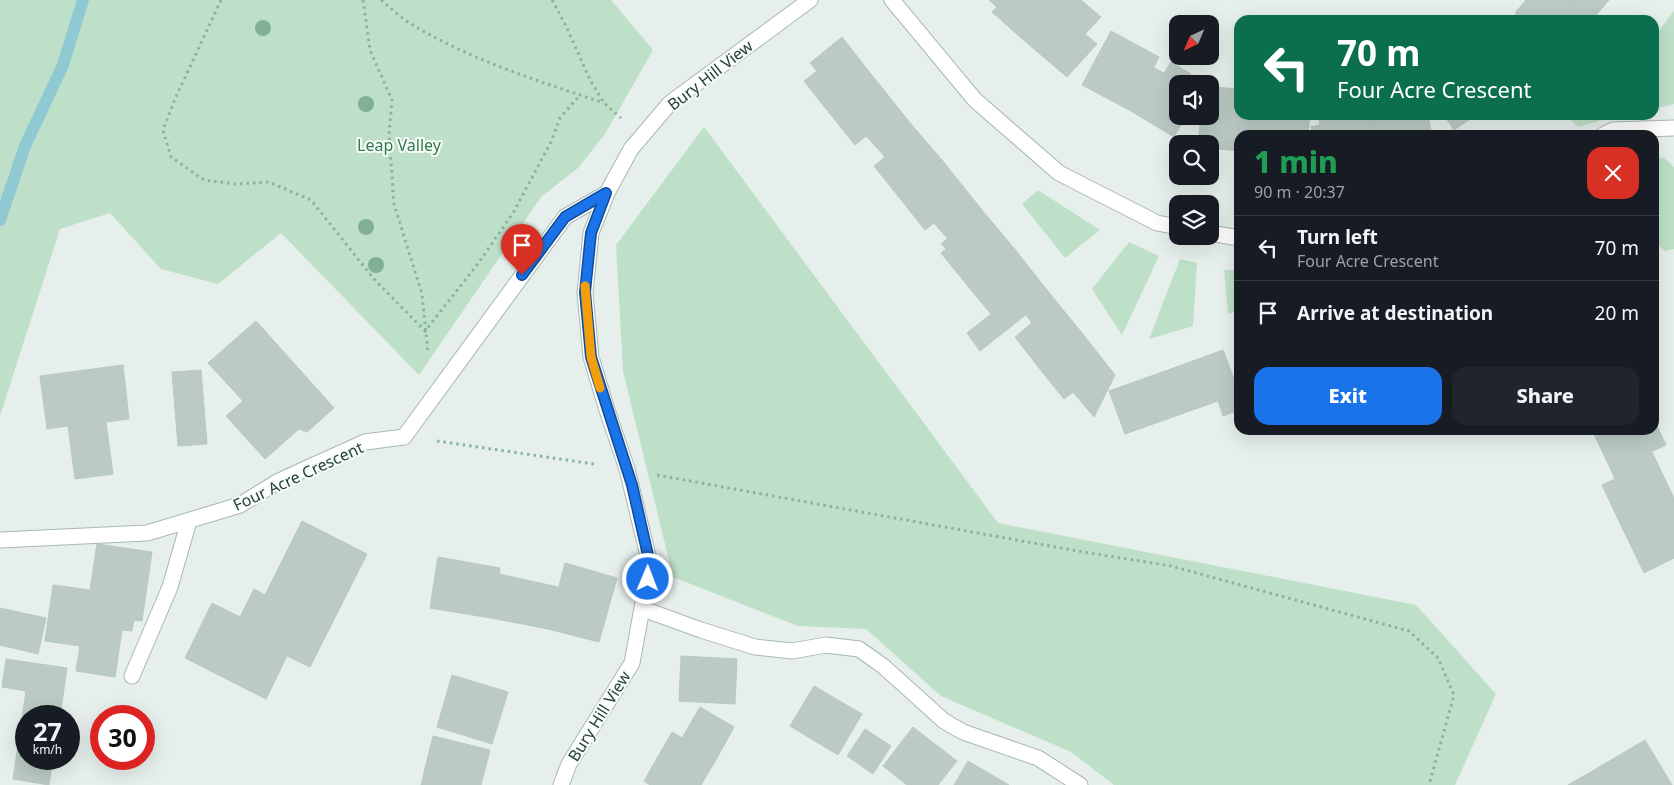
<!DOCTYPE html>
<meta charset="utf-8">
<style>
body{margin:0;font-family:"Noto Sans",sans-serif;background:#20242c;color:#f1f3f6;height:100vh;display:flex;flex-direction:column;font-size:19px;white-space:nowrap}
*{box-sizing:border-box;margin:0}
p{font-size:16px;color:#9ea1a6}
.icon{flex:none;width:28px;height:28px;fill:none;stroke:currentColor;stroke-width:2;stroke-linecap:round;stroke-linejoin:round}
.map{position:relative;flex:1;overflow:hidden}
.sheet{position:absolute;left:1234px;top:130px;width:425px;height:305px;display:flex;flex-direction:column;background:#171b24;border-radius:15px;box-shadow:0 5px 20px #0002}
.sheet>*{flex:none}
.banner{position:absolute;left:1234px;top:15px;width:425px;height:105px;border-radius:15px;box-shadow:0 5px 20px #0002;background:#0b6e4f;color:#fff;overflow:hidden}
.needle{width:32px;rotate:224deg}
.tools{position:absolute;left:1169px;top:15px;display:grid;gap:10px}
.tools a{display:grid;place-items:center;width:50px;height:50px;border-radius:10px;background:#171b24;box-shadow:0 5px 20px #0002;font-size:25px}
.speed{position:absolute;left:15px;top:705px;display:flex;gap:10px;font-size:25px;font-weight:700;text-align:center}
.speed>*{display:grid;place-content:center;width:65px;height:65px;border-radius:50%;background:#171b24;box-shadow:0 5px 20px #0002;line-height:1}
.speed small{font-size:12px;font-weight:400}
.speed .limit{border:8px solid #d22;background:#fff;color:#111}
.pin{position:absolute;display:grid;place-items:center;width:42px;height:42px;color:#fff;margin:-51px -21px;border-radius:50% 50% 50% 0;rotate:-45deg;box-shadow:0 0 5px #0007}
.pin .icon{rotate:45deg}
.me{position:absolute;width:55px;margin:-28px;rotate:1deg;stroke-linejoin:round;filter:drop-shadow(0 0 4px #0008)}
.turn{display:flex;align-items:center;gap:18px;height:105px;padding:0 20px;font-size:22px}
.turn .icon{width:65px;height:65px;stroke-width:2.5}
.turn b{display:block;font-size:35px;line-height:42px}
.round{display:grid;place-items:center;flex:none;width:52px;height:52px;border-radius:15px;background:#20242c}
.headline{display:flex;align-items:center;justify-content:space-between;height:85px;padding:0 20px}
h1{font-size:30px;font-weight:800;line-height:38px;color:#1e9e55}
.primary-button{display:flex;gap:10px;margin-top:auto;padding:10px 20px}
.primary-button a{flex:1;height:58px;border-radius:15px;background:#1a73e8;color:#fff;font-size:20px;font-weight:800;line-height:58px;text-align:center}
.primary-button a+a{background:#20242c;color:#f1f3f6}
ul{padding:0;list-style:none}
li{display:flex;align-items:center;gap:15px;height:65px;padding:0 20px;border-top:1px solid #363941}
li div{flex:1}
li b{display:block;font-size:19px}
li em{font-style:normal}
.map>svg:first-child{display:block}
.green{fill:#bfe0c8}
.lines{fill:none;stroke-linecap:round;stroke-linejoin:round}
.stream{stroke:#8ec9d4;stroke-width:12}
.building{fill:#bbcac4;stroke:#b8c9c2}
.service-casing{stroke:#a8b8b2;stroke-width:17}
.minor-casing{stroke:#a8b8b2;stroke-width:17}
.path{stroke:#86b3a5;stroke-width:3;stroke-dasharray:2.5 4;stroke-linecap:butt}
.service{stroke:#fff;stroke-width:15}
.minor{stroke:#fff;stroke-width:15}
.tree{fill:#80af93}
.route-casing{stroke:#114b97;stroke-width:12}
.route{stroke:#1a73e8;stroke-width:9}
.slow{stroke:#f59e0b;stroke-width:9}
.labels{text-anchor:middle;stroke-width:4;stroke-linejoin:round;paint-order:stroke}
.street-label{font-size:16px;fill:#24423a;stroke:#f7fbf9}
.park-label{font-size:16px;fill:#2d7a4b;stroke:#f7fbf9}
</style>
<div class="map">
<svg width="1674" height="785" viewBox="0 0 1674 785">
<rect width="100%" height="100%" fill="#e6efeb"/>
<path class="green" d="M 0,0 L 611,0 L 653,50 L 605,134 L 578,168 L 541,197 L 419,375 L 281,233 L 218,284 L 161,269 L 110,213 L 60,229 L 0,416 Z
M 1674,11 L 1674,104 L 1654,109 L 1654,37 Z
M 1578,115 L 1620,115 L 1578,127 L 1571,120 Z
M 704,127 L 998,523 L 1416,605 L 1496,694 L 1455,785 L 1114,785 L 1071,752 L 941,696 L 866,629 L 798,626 L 673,577 L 623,371 L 616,245 Z
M 1654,157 L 1664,158 L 1674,167 L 1674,249 L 1665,251 L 1654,242 Z
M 1038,190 L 1100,230 L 1065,258 L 1022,204 Z
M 1129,242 L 1159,256 L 1122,335 L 1092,289 Z
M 1180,259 L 1197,263 L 1193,326 L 1149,339 Z
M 1224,270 L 1239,270 L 1239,311 L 1228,314 Z"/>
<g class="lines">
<path class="stream" d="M 0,220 L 25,146 L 63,65 L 83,0"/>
</g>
<path class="building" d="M 989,0 L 1055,0 L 1020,37 L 992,12 L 997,7 Z
M 1055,0 L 1081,0 L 1101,17 L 1085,34 L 1097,44 L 1067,77 L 1020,37 Z
M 1526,0 L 1567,0 L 1591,20 L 1523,20 L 1515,13 Z
M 1567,0 L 1609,0 L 1592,20 Z
M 1111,31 L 1159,57 L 1131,111 L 1082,85 Z
M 842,37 L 867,69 L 823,105 L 804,81 L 817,71 L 810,63 Z
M 1171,62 L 1191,74 L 1185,84 L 1178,84 L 1178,116 L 1186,116 L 1174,137 L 1131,111 L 1154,68 L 1164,73 Z
M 867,69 L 911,124 L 879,150 L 866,136 L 855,145 L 823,105 Z
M 1215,87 L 1239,89 L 1239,115 L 1251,115 L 1249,135 L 1239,135 L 1239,151 L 1210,148 L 1210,144 L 1198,144 L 1201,116 L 1212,118 Z
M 1251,115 L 1310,115 L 1308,135 L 1249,135 Z
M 1318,115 L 1373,115 L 1378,135 L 1313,135 L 1311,127 L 1320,125 Z
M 1373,115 L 1428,115 L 1432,135 L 1378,135 Z
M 1444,115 L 1476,115 L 1454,130 Z
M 911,124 L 942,160 L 898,196 L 874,166 L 885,157 L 879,150 Z
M 942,160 L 982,210 L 947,238 L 934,223 L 925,230 L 898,196 Z
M 982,210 L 1013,247 L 967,285 L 941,253 L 946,249 L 941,244 Z
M 1013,247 L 1051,295 L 980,351 L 967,333 L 991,314 L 967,285 Z
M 1051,295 L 1082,333 L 1039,368 L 1015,337 L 1032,323 L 1026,315 Z
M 256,321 L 334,408 L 307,432 L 299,429 L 265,459 L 226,416 L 243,401 L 208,363 Z
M 1082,333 L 1115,375 L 1094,417 L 1073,392 L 1064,399 L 1039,368 Z
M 1223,350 L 1239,392 L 1239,410 L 1223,416 L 1218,401 L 1184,413 L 1168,370 Z
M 123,365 L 129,419 L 106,422 L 113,474 L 75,479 L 68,426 L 47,429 L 40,376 Z
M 201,370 L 207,444 L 178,446 L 172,372 Z
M 1168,370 L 1184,413 L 1125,434 L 1109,391 Z
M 1654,420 L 1666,445 L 1611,470 L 1592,430 L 1654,430 Z
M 1652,452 L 1672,494 L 1618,519 L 1602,485 L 1615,479 L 1611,470 Z
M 1672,494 L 1674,498 L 1674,558 L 1644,573 L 1618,519 Z
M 302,521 L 367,554 L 310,667 L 287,656 L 266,699 L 185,658 L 212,603 L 240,617 L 254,589 L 265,595 Z
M 97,544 L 152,552 L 142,621 L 134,620 L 132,631 L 122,630 L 115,677 L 76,671 L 80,646 L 45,641 L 53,585 L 90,590 Z
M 438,557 L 500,568 L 491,618 L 430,608 Z
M 565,563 L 617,578 L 599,642 L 548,629 Z
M 499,574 L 558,587 L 548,629 L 491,618 Z
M 0,608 L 46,618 L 38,654 L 0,645 Z
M 681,656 L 737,659 L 735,704 L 679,701 Z
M 6,659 L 67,668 L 60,716 L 26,716 L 26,759 L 53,759 L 49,785 L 13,779 L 26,691 L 2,687 Z
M 452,675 L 508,692 L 492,744 L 437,727 Z
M 814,686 L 862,714 L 838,755 L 790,726 Z
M 700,707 L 734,727 L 717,758 L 682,738 Z
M 913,727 L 957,761 L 938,785 L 907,785 L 883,766 Z
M 865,729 L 891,746 L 873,774 L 847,756 Z
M 672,732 L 717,758 L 701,785 L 650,785 L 644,781 Z
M 433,736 L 490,750 L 481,785 L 421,785 Z
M 1645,740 L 1672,785 L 1596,785 L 1589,773 Z
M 968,761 L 1009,785 L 954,785 Z
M 1589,773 L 1596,785 L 1568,785 Z"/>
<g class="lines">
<g class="service-casing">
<path id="service" d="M 643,609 L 701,630 L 755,647 L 792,651 L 826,645 L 859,649 L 883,666 L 944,721 L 963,732 L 1038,758 L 1080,785"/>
</g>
<g class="minor-casing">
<path id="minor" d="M 892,0 L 975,100 L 1059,173 L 1157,223 L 1178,227
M 1603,135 L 1613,130 L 1674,128
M 1210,233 L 1239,238
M 0,540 L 147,533 L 240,505 L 277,482 L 305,469 L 365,442 L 404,437 L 565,217 L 607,193
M 132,676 L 170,587 L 189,521
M 561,785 L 569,764 L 632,663 L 650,564 L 627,469 L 607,410 L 591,357 L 585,293 L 591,233 L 607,193 L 631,149 L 670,103 L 810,0"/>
</g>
<path class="path" d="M 221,0 L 175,99 L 163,130 L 171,157 L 204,180 L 236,184 L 269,182 L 311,200 L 374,279 L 425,331 L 477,265 L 513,213 L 550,144 L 560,118 L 580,95
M 363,0 L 370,50 L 392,100 L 389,134 L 394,204 L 422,294 L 428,354
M 381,0 C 391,8 401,18 411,24 C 471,60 538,81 604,103
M 552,0 L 567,28 L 590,80 L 604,103 L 621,118
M 437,441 L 594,464
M 657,475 L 1083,552 L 1171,566 L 1409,631 L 1438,658 L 1454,695 L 1429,785"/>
<use href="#service" class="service"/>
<use href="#minor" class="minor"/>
</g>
<g class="tree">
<circle cx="263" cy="28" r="8"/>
<circle cx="366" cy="104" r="8"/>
<circle cx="366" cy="227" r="8"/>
<circle cx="376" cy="265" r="8"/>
</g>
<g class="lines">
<g class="route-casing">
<path id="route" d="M 522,275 L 565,217 L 606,193 L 591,233 L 585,292 L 591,357 L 632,485 L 650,564 L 648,579"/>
</g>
<use href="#route" class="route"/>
<path class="slow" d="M 585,286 L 591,357 L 600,388"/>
</g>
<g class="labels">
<g class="street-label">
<text transform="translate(710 75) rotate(-38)" y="6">Bury Hill View</text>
<text transform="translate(298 476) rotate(-25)" y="6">Four Acre Crescent</text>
<text transform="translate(599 716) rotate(-58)" y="6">Bury Hill View</text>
</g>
<g class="park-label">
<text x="399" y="151">Leap Valley</text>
</g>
</g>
</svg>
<div class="tools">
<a><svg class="needle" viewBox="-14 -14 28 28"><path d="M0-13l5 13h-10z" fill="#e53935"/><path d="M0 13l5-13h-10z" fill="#9ea1a6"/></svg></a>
<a><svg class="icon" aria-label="sound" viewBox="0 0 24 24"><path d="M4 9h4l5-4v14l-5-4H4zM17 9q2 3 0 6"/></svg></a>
<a><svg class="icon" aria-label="search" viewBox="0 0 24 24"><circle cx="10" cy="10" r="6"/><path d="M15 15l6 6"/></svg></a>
<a><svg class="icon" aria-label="layers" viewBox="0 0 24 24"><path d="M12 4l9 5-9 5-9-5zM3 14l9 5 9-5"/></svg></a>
</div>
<div class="speed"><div>27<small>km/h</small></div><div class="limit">30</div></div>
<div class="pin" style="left:522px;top:275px;background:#d93025"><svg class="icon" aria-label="arrive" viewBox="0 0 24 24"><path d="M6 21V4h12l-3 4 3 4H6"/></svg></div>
<svg class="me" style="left:648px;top:579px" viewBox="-20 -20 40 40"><circle r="17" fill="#1a73e8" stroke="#fff" stroke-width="3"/><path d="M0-11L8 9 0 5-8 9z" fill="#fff"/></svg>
<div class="banner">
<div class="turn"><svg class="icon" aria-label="left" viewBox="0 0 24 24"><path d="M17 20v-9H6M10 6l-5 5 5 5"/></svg><div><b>70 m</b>Four Acre Crescent</div></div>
</div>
<section class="sheet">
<div class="headline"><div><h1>1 min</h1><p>90 m · 20:37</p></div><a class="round" style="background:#d93025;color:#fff"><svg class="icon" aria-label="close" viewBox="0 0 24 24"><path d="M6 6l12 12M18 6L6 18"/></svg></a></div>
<ul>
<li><svg class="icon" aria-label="left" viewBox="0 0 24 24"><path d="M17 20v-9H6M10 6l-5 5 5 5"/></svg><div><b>Turn left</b><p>Four Acre Crescent</p></div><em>70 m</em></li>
<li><svg class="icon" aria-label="arrive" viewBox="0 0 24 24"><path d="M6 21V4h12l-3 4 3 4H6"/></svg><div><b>Arrive at destination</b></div><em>20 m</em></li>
</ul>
<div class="primary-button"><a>Exit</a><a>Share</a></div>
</section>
</div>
